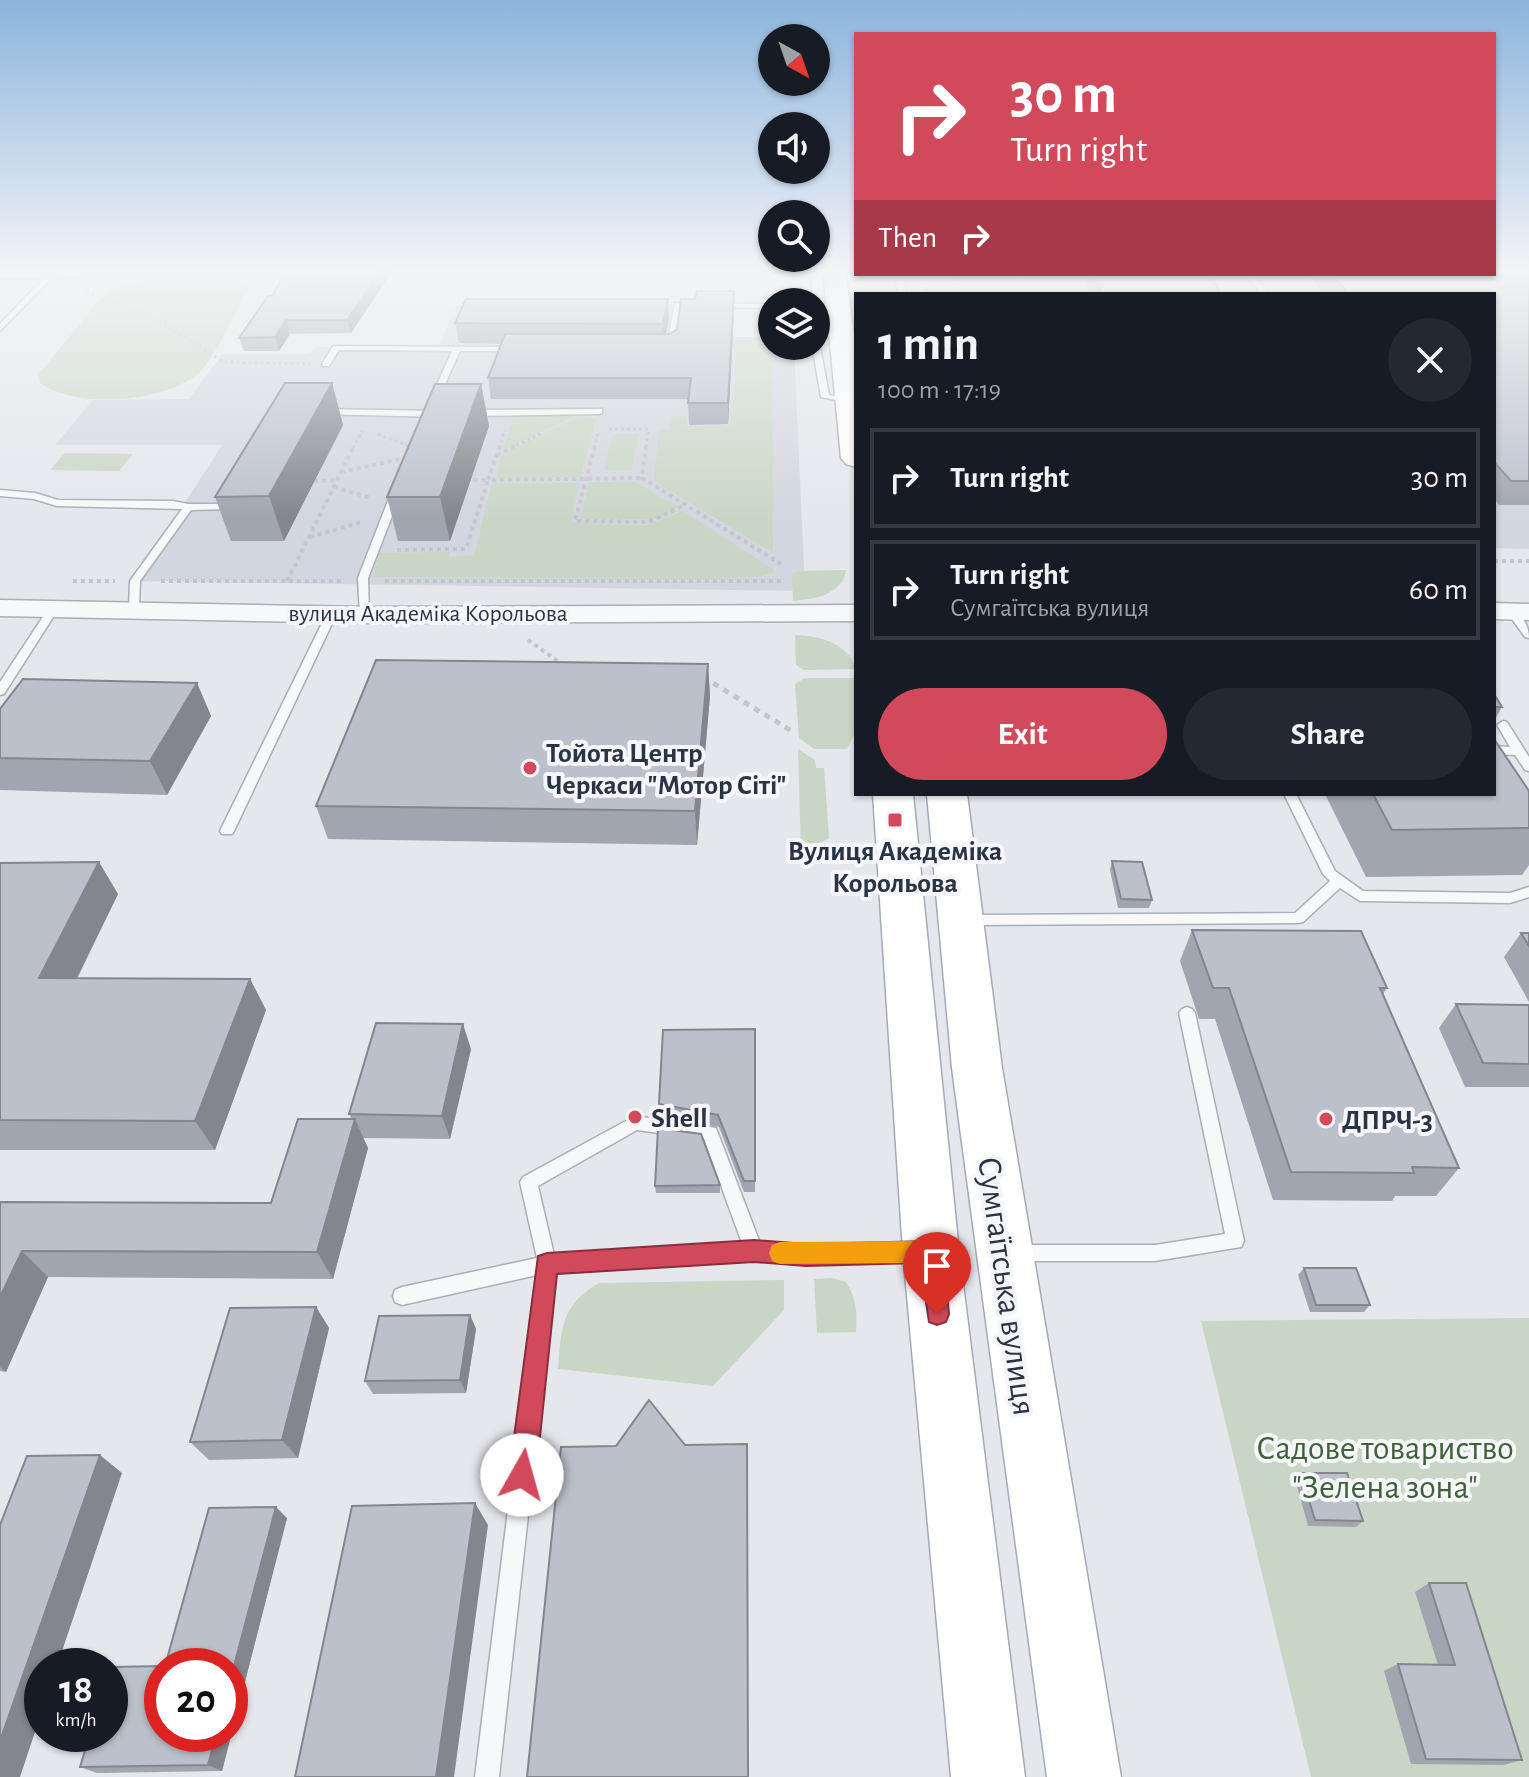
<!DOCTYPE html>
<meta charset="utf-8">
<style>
body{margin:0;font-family:"Alegreya Sans",sans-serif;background:#242831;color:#f1f3f6;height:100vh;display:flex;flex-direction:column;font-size:30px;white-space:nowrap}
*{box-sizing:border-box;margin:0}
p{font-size:26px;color:#9ea1a6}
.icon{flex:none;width:44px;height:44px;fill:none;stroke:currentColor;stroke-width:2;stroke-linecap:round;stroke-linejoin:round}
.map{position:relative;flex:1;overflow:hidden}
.sheet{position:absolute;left:854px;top:292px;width:642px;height:504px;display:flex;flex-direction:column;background:#171b24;border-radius:0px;box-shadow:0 2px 6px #0004}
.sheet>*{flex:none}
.banner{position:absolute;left:854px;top:32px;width:642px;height:244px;border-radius:0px;box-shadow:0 2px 6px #0004;background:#d1495b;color:#fff;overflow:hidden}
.needle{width:52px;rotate:140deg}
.fabs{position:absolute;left:758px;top:24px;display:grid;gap:16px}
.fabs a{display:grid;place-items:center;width:72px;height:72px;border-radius:50%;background:#171b24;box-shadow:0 2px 6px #0004;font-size:40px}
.speed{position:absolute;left:24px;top:1648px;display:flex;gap:16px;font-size:40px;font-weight:700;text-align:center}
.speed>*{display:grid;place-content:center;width:104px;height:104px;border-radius:50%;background:#171b24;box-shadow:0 2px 6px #0004;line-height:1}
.speed small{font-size:20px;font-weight:400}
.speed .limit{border:12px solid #d22;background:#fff;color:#111}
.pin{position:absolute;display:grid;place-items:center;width:68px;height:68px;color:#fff;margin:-82px -34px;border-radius:50% 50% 50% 0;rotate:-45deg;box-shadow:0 0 8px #0007}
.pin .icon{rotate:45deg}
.me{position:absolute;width:88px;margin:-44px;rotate:7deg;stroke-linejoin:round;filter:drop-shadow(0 0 6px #0008)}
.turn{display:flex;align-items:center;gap:28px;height:168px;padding:0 24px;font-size:36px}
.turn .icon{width:104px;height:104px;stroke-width:2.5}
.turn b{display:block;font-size:56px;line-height:68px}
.then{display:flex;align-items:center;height:76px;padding:0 24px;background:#0003;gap:16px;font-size:30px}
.round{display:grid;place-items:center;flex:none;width:84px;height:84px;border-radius:42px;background:#242831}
.headline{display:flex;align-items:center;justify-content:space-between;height:136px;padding:0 24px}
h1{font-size:48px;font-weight:700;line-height:60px}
.cta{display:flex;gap:16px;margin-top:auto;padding:16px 24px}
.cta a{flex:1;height:92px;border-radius:48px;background:#d1495b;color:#fff;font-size:32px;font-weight:700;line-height:92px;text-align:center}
.cta a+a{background:#242831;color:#f1f3f6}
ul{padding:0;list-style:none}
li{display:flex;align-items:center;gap:24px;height:100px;margin:0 16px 12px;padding:0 8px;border:4px solid #363941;border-radius:0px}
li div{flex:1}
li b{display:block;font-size:30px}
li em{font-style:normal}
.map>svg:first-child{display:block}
.built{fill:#d2d6de}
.green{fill:#c9d6c5}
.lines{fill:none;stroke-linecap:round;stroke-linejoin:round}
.service-casing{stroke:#a9aeb7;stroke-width:3}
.tertiary-casing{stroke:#a9aeb7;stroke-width:3}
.primary-casing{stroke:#a3abb8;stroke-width:3}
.path-far2{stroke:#c2c5cb;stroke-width:3;stroke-dasharray:3 3;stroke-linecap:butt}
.path-far1{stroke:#c2c5cb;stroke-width:4;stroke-dasharray:4 4;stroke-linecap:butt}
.path{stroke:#c2c5cb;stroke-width:5;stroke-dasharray:6 6;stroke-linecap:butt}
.service{fill:#f7f8fa;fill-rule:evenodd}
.tertiary{fill:#f7f8fa;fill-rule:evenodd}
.primary{fill:#fff;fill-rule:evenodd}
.wall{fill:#a1a5ae}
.shaded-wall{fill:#83868d}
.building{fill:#bbc0ca;stroke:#83868d;stroke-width:2}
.route{fill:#d1495b;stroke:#882f3b;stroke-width:2}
.slow{fill:#f59e0b}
.poi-dot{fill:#d1495b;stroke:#f4f6f9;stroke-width:3}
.labels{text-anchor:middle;stroke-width:8;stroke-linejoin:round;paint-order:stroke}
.far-street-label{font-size:24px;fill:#2b3445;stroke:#f4f6f9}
.poi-label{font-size:28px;font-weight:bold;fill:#2b3445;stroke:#f4f6f9;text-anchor:start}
.near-street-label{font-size:34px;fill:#2b3445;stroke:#f4f6f9}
.near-park-label{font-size:34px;fill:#3f6138;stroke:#f4f6f9}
</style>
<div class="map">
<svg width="1529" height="1777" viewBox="0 0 1529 1777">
<rect width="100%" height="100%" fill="#e4e7ec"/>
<path class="built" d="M 1529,270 L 1529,549 L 1494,548 L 1494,294 L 955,294 L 950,274 L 1494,274 Z
M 457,305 L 678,305 L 673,337 L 772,337 L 772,346 L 794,346 L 805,591 L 135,581 L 222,445 L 55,445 L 93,400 L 189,399 L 222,354 L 310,354 L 315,347 L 438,347 Z"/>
<path class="green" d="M 215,271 L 242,279 L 249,287 C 237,308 215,358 199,373 C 164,403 76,409 40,383 L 39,374 L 101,298 C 136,275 174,271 215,271 Z
M 772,335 L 773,553 L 654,481 L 659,430 L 669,429 L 672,416 L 686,416 L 687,426 L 731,425 L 736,349 L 692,349 L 683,340 L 751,340 Z
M 514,415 L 576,415 L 502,451 Z
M 582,415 L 586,418 L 596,418 L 581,477 L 497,478 L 501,455 Z
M 613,434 L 639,434 L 631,470 L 604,470 Z
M 65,453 L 133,454 L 119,471 L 50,470 Z
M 589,482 L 635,482 L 678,507 L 657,519 L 580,519 Z
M 492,483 L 579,483 L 571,523 L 648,525 L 683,511 L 773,569 L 775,573 L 756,577 L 707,579 L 374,577 L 379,553 L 450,552 L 449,557 L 474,555 Z
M 846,570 C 842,595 815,599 793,601 L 792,574 L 799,571 Z
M 795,635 C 820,636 848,643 856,669 L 804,670 L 796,665 Z
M 805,678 L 855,678 L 856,731 L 847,749 L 814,749 L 799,738 L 795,684 Z
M 798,749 L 815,760 L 816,768 L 824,768 L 829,838 L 801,854 Z
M 833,1278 L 846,1282 C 857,1299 857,1312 856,1332 L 817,1333 L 814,1279 Z
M 784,1280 L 784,1310 L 713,1386 L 558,1369 C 561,1330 561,1304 599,1283 Z
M 1529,1318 L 1529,1777 L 1311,1777 L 1201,1321 Z"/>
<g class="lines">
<g class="service-casing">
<path id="service" d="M 800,270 L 808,270 L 812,302 L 804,302 Z
M 84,272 L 87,276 L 52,278 L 0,331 L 0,324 L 44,278 L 0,278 L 0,274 Z
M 895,274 L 903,274 L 906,294 L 898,294 Z
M 1246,274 L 1254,274 L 1269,294 L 1261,294 Z
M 675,303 L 772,304 L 772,308 L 681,307 L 674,349 L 670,351 L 666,349 Z
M 816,344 L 820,346 L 829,395 L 851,399 L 851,403 L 821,397 L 812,346 L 816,346 Z
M 333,346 L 517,347 L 521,349 L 517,351 L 460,351 L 438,400 L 434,403 L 430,400 L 452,351 L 339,350 L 329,366 L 323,366 L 322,364 Z
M 322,409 L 441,411 L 445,414 L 441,417 L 319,414 L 319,410 Z
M 602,409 L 602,413 L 599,414 L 470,416 L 466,413 L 470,410 Z
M 0,490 L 35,493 L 58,500 L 173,501 L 188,504 L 222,504 L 228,496 L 236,498 L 228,509 L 191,510 L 140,581 L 139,608 L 134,611 L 129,608 L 130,581 L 182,509 L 57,506 L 34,499 L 0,496 Z
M 396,490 L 401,493 L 368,578 L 369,615 L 368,617 L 360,617 L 358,578 L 391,493 Z
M 54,605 L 59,608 L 4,694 L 0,695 L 0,682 L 50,606 Z
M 1512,609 C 1523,614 1529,627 1529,638 L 1525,637 L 1507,612 Z
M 332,610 L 337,613 L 234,831 L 232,834 L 222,834 L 220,831 L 327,613 Z
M 1503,721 L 1507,722 L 1529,757 L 1529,771 L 1525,770 L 1515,755 L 1494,754 L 1494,746 L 1510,747 L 1497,725 Z
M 1284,794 L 1296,794 L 1335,871 L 1363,891 L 1510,893 L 1529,887 L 1529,897 L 1510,903 L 1360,901 L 1340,888 L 1303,922 L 1298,923 L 966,925 L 961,924 L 959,920 L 961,916 L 966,915 L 1295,913 L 1330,881 L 1323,874 Z
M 1187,1007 L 1192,1009 L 1195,1013 L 1244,1241 L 1241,1247 L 1155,1261 L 1017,1261 L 1011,1259 L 1008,1253 L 1011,1247 L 1017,1245 L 1155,1245 L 1225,1234 L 1179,1013 L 1182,1009 Z
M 635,1116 L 716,1128 L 760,1243 L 806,1247 L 923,1244 L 929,1246 L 932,1252 L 929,1258 L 923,1260 L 806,1263 L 754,1259 L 555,1272 L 499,1777 L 475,1777 L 537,1275 L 402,1305 L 395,1302 L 393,1296 L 395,1290 L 402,1287 L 537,1258 L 520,1182 L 523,1177 ZM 637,1130 L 704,1139 L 742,1243 L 554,1255 L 538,1186 Z"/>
</g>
<g class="tertiary-casing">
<path id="tertiary" d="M 0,600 L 364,607 L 856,605 L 856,621 L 364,623 L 0,616 Z
M 1494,603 L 1529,604 L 1529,620 L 1494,619 Z"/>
</g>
<g class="primary-casing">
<path id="primary" d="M 823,270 L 845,270 L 856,349 L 856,467 L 846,464 L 841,458 Z
M 873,794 L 913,794 L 959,1252 L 1025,1777 L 951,1777 L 903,1252 Z
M 927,794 L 967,794 L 1002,1068 L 1121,1777 L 1047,1777 L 952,1068 Z"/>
</g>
<path class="path-far2" d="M 923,276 L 928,294
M 86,292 L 156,319 L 224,362 L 311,364
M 609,429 L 648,429 L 646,448
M 378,434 L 413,448
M 353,448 L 362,431
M 499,448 L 505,430
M 511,448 L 542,433
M 594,448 L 599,431"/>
<path class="path-far1" d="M 408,446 L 413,448
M 500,446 L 488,480 L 642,478
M 595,446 L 575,521 L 649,522 L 685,505
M 646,446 L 642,478 L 783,565
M 497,455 L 515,446
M 341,472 L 410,457
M 314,481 L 337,480
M 334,487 L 371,498
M 310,537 L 362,522
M 397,550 L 466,549 L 488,480 L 471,480
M 1494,561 L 1529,561
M 73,581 L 115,581
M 161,581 L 343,581
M 287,581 L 354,446
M 385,581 L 784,581
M 528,640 L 562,664"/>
<path class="path" d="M 703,677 L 795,733"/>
<use href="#service" class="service"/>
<use href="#tertiary" class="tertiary"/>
<use href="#primary" class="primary"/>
</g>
<path class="wall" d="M 393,270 L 351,333 L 290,334 L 279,351 L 244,351 L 239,338 L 272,296 Z
M 1529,270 L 1529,505 L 1499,505 L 1494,498 L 1494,294 L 1324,294 L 1307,274 L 1494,274 Z
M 1081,274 L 1209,274 L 1221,294 L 1089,294 Z
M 734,291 L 734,311 L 728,424 L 689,425 L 688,399 L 491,399 L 488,378 L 501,344 L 459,343 L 455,323 L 669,319 L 666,334 L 670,334 L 677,329 L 695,299 Z
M 332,383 L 343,425 L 284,541 L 231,541 L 215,497 Z
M 481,384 L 489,426 L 450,541 L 398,541 L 387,497 Z
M 708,664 L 710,696 L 697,845 L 328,839 L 316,806 Z
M 197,683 L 211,716 L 167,795 L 0,790 L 0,709 Z
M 1494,694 L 1502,707 L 1494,721 Z
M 1529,791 L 1529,865 L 1522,875 L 1366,877 L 1325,794 L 1494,794 Z
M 1112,861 L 1152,900 L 1149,908 L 1118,908 L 1110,870 Z
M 0,863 L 118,894 L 77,979 L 250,979 L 266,1010 L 215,1150 L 0,1150 Z
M 1192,930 L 1387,988 L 1383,994 L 1459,1168 L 1436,1196 L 1395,1196 L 1392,1201 L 1273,1200 L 1215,1019 L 1199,1019 L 1180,961 Z
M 1521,933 L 1529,933 L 1529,1002 L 1504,957 Z
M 1456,1004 L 1529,1005 L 1529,1087 L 1465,1087 L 1439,1028 Z
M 755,1029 L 755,1192 L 744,1192 L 719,1127 L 660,1117 L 659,1104 Z
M 471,1049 L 450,1139 L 363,1138 L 368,1148 L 333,1279 L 48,1277 L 6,1372 L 0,1371 L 0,1202 L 271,1203 L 352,1119 L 349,1114 Z
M 720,1185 L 720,1193 L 656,1193 L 655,1186 Z
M 1304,1268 L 1370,1305 L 1364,1312 L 1310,1312 L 1298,1275 Z
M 316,1307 L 329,1328 L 298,1458 L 209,1460 L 190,1442 Z
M 470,1315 L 476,1329 L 466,1393 L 373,1394 L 365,1381 Z
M 1301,1473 L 1363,1521 L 1356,1527 L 1308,1526 L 1295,1479 Z
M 287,1518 L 222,1771 L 97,1773 L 80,1767 L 162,1734 Z
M 1429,1583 L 1522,1760 L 1504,1765 L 1411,1764 L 1384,1671 L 1398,1664 L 1438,1665 L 1415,1592 Z"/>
<path class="shaded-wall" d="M 381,270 L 393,270 L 351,333 L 347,320 Z
M 734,291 L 734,311 L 728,424 L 728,403 Z
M 668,299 L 669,319 L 664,344 L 663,324 Z
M 286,320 L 290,334 L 279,351 L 275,337 Z
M 332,383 L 343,425 L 284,541 L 269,496 Z
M 481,384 L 489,426 L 450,541 L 440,497 Z
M 708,664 L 710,696 L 697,845 L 695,811 Z
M 197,683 L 211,716 L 167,795 L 150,761 Z
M 99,862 L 118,894 L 61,1010 L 39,978 Z
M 250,979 L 266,1010 L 215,1150 L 195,1121 Z
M 463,1024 L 471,1049 L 450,1139 L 442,1116 Z
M 355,1119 L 368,1148 L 333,1279 L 317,1252 Z
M 22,1251 L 48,1277 L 6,1372 L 0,1367 L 0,1297 Z
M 316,1307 L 329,1328 L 298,1458 L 282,1440 Z
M 470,1315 L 476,1329 L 466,1393 L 460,1380 Z
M 747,1444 L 748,1467 L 748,1777 Z
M 100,1455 L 122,1473 L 57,1666 L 42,1666 L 42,1711 L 20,1777 L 0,1777 L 0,1741 Z
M 475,1503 L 488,1525 L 454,1777 L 436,1777 Z
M 276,1507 L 287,1518 L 222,1771 L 208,1765 L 216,1734 L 230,1734 L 230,1681 Z"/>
<path class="building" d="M 287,270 L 381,270 L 347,320 L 286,320 L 275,337 L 239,338 L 268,296 L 272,296 Z
M 1494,270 L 1529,270 L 1529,481 L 1511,481 L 1494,462 L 1494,294 L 1348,294 L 1331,274 L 1494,274 Z
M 1093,274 L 1209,274 L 1221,294 L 1102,294 Z
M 697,291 L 734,291 L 728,403 L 688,403 L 691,378 L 488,378 L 505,334 L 670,334 L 677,329 L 681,299 L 695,299 Z
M 466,299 L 668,299 L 663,324 L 455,323 Z
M 285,383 L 332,383 L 269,496 L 215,497 Z
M 435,384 L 481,384 L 440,497 L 387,497 Z
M 376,660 L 708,664 L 695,811 L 316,806 Z
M 23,679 L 197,683 L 150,761 L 0,758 L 0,709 Z
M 1494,694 L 1502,707 L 1494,707 Z
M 1494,739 L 1529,791 L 1529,828 L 1392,830 L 1373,794 L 1494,794 Z
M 1112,861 L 1142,862 L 1152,900 L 1121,899 Z
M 99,862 L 39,978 L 250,979 L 195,1121 L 0,1120 L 0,863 Z
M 1192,930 L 1361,931 L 1387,988 L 1380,988 L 1459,1168 L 1412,1167 L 1414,1173 L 1291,1172 L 1229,988 L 1213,988 Z
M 1521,933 L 1529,933 L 1529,946 Z
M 1456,1004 L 1529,1005 L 1529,1064 L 1483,1063 Z
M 376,1023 L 463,1024 L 442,1116 L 349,1114 Z
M 755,1029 L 755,1181 L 744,1181 L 718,1115 L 659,1104 L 663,1030 Z
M 298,1119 L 355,1119 L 317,1252 L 22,1251 L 0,1297 L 0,1202 L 271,1203 Z
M 658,1128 L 701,1134 L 720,1185 L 655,1186 Z
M 1304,1268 L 1356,1268 L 1370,1305 L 1316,1305 Z
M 316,1307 L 282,1440 L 190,1442 L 230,1308 Z
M 470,1315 L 460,1380 L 365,1381 L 379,1316 Z
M 649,1400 L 685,1445 L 747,1444 L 748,1777 L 527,1777 L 561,1447 L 616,1446 Z
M 100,1455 L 0,1741 L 0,1525 L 27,1456 Z
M 1301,1473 L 1347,1473 L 1363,1521 L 1315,1520 Z
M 475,1503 L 436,1777 L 295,1777 L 352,1506 Z
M 276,1507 L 230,1681 L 230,1666 L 165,1666 L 209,1508 Z
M 1429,1583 L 1466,1583 L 1522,1760 L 1426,1759 L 1398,1664 L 1455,1665 Z
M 162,1666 L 162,1734 L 216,1734 L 208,1765 L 80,1767 L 90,1734 L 110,1734 L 111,1667 Z"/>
<linearGradient id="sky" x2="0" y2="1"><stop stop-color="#8bb4dd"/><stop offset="0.52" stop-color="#f3f4f6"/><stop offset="1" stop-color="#f3f4f6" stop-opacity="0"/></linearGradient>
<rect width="1529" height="519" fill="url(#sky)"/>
<path class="route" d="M 754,1240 L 806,1244 L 931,1241 L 939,1244 L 943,1252 L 949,1314 L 946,1322 L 937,1325 L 929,1322 L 920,1263 L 806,1266 L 754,1262 L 557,1274 L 536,1475 L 532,1485 L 522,1488 L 513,1485 L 509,1475 L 538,1256 L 547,1253 Z"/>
<path class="slow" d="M 912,1241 L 920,1244 L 924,1252 L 920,1260 L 912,1263 L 780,1264 L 772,1261 L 769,1253 L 772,1245 L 780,1242 Z"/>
<g class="poi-dot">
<circle cx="530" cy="768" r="8"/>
<rect x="887" y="812" width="16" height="16" rx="4"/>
<circle cx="635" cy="1117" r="8"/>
<circle cx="1326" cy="1119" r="8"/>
</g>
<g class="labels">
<g class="far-street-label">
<text x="428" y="621">вулиця Академіка Корольова</text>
</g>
<g class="poi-label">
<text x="546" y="762">Тойота Центр<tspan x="546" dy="32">Черкаси "Мотор Сіті"</tspan></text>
<text x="895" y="860" text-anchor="middle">Вулиця Академіка<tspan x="895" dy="32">Корольова</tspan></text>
<text x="651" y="1127">Shell</text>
<text x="1342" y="1129">ДПРЧ-3</text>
</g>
<g class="near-street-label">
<text transform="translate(1008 1286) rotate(82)" y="12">Сумгаїтська вулиця</text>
</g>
<g class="near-park-label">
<text x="1385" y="1459">Садове товариство<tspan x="1385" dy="39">"Зелена зона"</tspan></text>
</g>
</g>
</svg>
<div class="fabs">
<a><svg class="needle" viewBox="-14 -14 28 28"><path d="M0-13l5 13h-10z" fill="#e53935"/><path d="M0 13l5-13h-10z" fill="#9ea1a6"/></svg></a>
<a><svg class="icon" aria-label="sound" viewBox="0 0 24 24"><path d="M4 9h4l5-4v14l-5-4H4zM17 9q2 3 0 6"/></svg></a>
<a><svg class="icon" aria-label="search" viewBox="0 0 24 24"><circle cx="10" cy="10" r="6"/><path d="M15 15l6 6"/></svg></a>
<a><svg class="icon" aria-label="layers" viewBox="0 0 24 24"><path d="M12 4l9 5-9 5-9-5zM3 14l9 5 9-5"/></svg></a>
</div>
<div class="speed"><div>18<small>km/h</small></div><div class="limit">20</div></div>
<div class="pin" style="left:937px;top:1314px;background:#d93025"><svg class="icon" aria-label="arrive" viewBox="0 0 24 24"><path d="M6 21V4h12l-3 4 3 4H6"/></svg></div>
<svg class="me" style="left:522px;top:1475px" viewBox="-20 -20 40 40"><circle r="19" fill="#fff"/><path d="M0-13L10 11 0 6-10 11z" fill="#d1495b"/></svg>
<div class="banner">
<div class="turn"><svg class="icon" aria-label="right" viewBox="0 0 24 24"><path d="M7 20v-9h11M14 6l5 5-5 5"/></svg><div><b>30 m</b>Turn right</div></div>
<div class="then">Then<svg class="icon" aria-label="right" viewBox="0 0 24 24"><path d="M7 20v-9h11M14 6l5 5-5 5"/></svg></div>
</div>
<section class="sheet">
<div class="headline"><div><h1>1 min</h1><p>100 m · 17:19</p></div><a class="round"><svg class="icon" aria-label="close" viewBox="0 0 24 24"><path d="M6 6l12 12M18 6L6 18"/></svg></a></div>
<ul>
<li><svg class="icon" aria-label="right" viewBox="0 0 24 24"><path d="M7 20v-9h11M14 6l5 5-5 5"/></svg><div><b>Turn right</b></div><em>30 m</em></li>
<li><svg class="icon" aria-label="right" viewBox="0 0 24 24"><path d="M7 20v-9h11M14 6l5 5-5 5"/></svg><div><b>Turn right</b><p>Сумгаїтська вулиця</p></div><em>60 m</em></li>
</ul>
<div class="cta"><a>Exit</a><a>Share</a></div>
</section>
</div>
